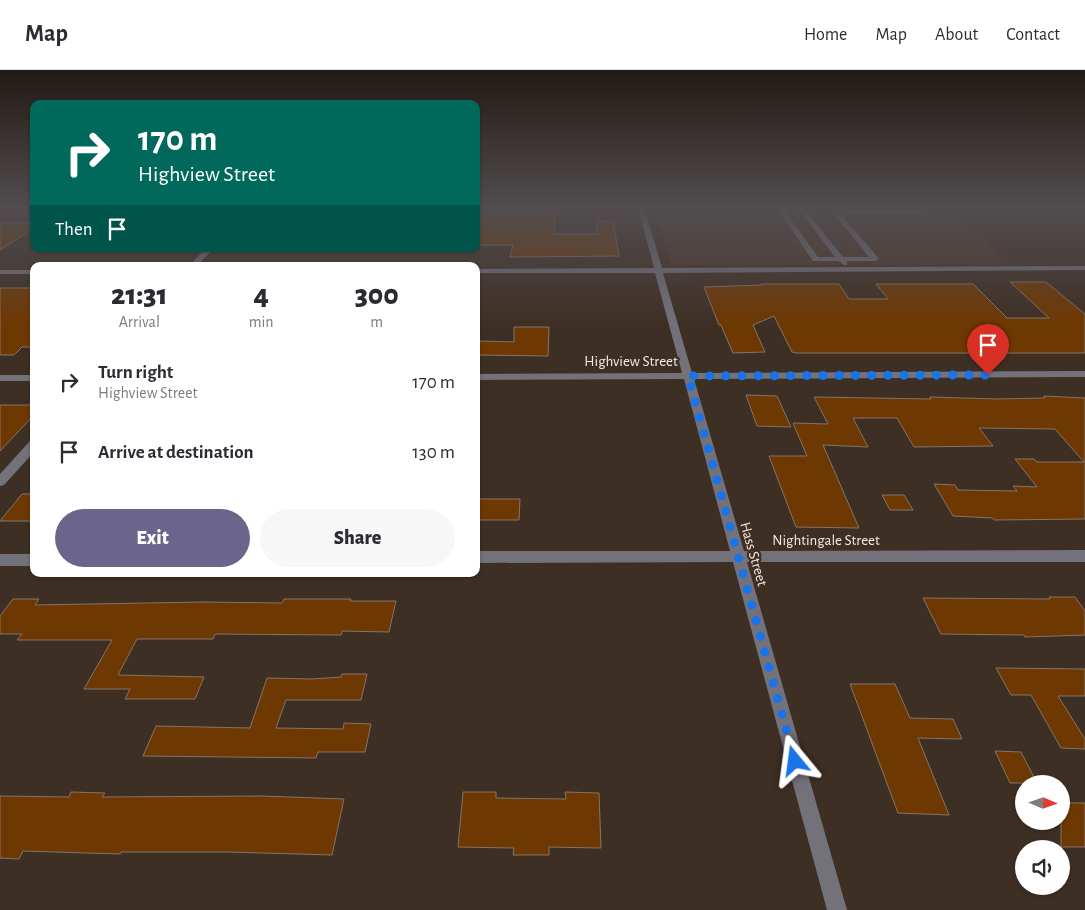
<!DOCTYPE html>
<style>
body{margin:0;font-family:"Alegreya Sans",sans-serif;background:#f7f7f7;color:#2b2b33;height:100vh;display:flex;flex-direction:column;font-size:19px;white-space:nowrap}
*{box-sizing:border-box;margin:0}
p{font-size:16px;color:#7c7c81}
.icon{flex:none;width:28px;height:28px;fill:none;stroke:currentColor;stroke-width:2;stroke-linecap:round;stroke-linejoin:round}
.map{position:relative;flex:1;overflow:hidden}
.panel{position:absolute;left:30px;top:192px;width:450px;height:315px;display:flex;flex-direction:column;background:#fff;border-radius:10px;box-shadow:0 1px 4px #0004}
.panel>*{flex:none}
.top-card{position:absolute;left:30px;top:30px;width:450px;height:152px;border-radius:10px;box-shadow:0 1px 4px #0004;background:#00695c;color:#fff;overflow:hidden}
.needle{width:32px;rotate:92deg}
.tools{position:absolute;left:1015px;top:705px;display:grid;gap:10px}
.tools a{display:grid;place-items:center;width:55px;height:55px;border-radius:50%;background:#fff;box-shadow:0 1px 4px #0004;font-size:25px}
.pin{position:absolute;display:grid;place-items:center;width:42px;height:42px;color:#fff;margin:-51px -21px;border-radius:50% 50% 50% 0;rotate:-45deg;box-shadow:0 0 5px #0007}
.pin .icon{rotate:45deg}
.me{position:absolute;width:55px;margin:-28px;rotate:344deg;stroke-linejoin:round;filter:drop-shadow(0 0 4px #0008)}
.turn{display:flex;align-items:center;gap:18px;height:105px;padding:0 25px;font-size:22px}
.turn .icon{width:65px;height:65px;stroke-width:2.5}
.turn b{display:block;font-size:35px;line-height:42px}
.then{display:flex;align-items:center;height:48px;padding:0 25px;background:#0003;gap:10px;font-size:19px}
.eta{display:flex;justify-content:space-evenly;align-items:center;height:85px;text-align:center}
.eta b{font-size:30px;font-weight:800;line-height:35px}
.cta{display:flex;gap:10px;margin-top:auto;padding:10px 25px}
.cta a{flex:1;height:58px;border-radius:30px;background:#6b658b;color:#fff;font-size:20px;font-weight:800;line-height:58px;text-align:center}
.cta a+a{background:#f7f7f7;color:#2b2b33}
ul{padding:0;list-style:none}
li{display:flex;align-items:center;gap:15px;height:70px;padding:0 25px}
li div{flex:1}
li b{display:block;font-size:19px}
li em{font-style:normal}
header{display:flex;align-items:center;gap:30px;box-sizing:border-box;height:70px;padding:0 25px;background:#fff;border-bottom:1px solid #e1e1e2}
header strong{font-size:24px}
nav{display:flex;gap:28px;margin-inline-start:auto;font-size:18px}
.map>svg:first-child{display:block}
.built{fill:#4c3627}
.building{fill:#6e3803;stroke:#867468}
.lines{fill:none;stroke-linecap:round;stroke-linejoin:round}
.minor{fill:#73727b;fill-rule:evenodd}
.route{stroke:#1a73e8;stroke-width:9;stroke-dasharray:0 16.2}
.labels{text-anchor:middle;stroke-width:4.5;stroke-linejoin:round;paint-order:stroke}
.street-label{font-size:15px;fill:#f6ebe4;stroke:#3e2f24}
</style>
<header>
<strong>Map</strong>
<nav><a>Home</a><a>Map</a><a>About</a><a>Contact</a></nav>
</header>
<div class="map">
<svg width="1085" height="840" viewBox="0 0 1085 840">
<rect width="100%" height="100%" fill="#3e2f24"/>
<path class="built" d="M 653,137 L 949,137 L 1014,195 L 672,195 Z"/>
<path class="building" d="M 476,141 L 554,141 L 555,164 L 598,164 L 596,151 L 613,151 L 619,186 L 510,187 L 513,175 L 476,175 Z
M 0,153 L 34,153 L 34,158 L 0,180 Z
M 1010,212 L 1046,212 L 1085,244 L 1085,283 L 796,283 L 792,282 L 774,246 L 753,255 L 765,282 L 733,283 L 721,255 L 719,255 L 704,217 L 762,215 L 761,214 L 839,214 L 849,229 L 888,229 L 876,214 L 973,214 L 1007,248 L 1049,248 Z
M 0,218 L 34,218 L 34,277 L 22,277 L 14,285 L 0,285 Z
M 514,257 L 549,257 L 548,286 L 478,285 L 480,271 L 514,272 Z
M 746,325 L 777,326 L 791,357 L 757,356 Z
M 1044,326 L 1085,328 L 1085,449 L 994,450 L 992,448 L 953,446 L 934,414 L 955,415 L 958,420 L 1017,421 L 1013,416 L 1037,417 L 1015,389 L 1034,389 L 1037,392 L 1084,392 L 1055,359 L 979,358 L 993,376 L 914,377 L 897,348 L 853,348 L 868,377 L 823,375 L 859,458 L 796,457 L 769,386 L 807,386 L 793,353 L 828,354 L 814,327 L 931,329 L 930,327 L 997,329 L 1045,328 Z
M 0,335 L 34,335 L 34,345 L 0,381 Z
M 22,424 L 34,424 L 34,451 L 0,451 Z
M 882,425 L 904,425 L 913,440 L 890,440 Z
M 476,429 L 520,429 L 519,450 L 476,450 Z
M 1049,527 L 1075,527 L 1085,541 L 1085,565 L 1025,567 L 1024,565 L 941,564 L 923,528 L 1050,529 Z
M 13,529 L 39,529 L 35,535 L 203,532 L 282,533 L 284,529 L 351,529 L 350,531 L 396,531 L 389,562 L 342,561 L 341,565 L 215,564 L 213,569 L 137,569 L 118,605 L 204,607 L 195,629 L 125,629 L 130,619 L 84,619 L 112,570 L 17,570 L 22,564 L 0,564 L 0,546 Z
M 996,598 L 1085,599 L 1085,626 L 1058,626 L 1085,669 L 1085,679 L 1061,678 L 1031,625 L 1011,625 Z
M 342,604 L 367,604 L 361,630 L 286,630 L 276,658 L 343,659 L 344,653 L 371,654 L 365,682 L 318,682 L 316,688 L 143,686 L 156,656 L 250,658 L 267,608 L 312,609 L 341,607 Z
M 850,614 L 895,614 L 910,648 L 953,649 L 962,669 L 918,668 L 949,745 L 898,743 Z
M 995,681 L 1021,682 L 1037,713 L 1010,713 Z
M 71,722 L 105,723 L 102,727 L 262,726 L 344,729 L 332,785 L 228,782 L 121,782 L 120,784 L 23,781 L 19,789 L 0,788 L 0,726 L 69,727 Z
M 463,722 L 496,722 L 496,728 L 566,729 L 565,722 L 599,723 L 601,778 L 549,777 L 549,785 L 513,785 L 514,778 L 458,777 Z
M 1061,733 L 1085,733 L 1085,777 L 1061,777 Z"/>
<g class="lines">
<path class="minor" d="M 638,137 L 644,137 L 662,198 L 1085,196 L 1085,200 L 663,203 L 692,303 L 1085,301 L 1085,307 L 694,309 L 744,481 L 1085,480 L 1085,492 L 747,492 L 847,840 L 827,840 L 733,492 L 476,493 L 476,481 L 730,481 L 684,309 L 476,310 L 476,304 L 682,303 L 655,203 L 476,203 L 476,199 L 654,198 Z
M 776,137 L 782,137 L 818,187 L 835,187 L 797,137 L 803,137 L 843,187 L 869,187 L 832,142 L 832,140 L 912,140 L 910,137 L 917,137 L 921,142 L 918,144 L 840,143 L 879,189 L 875,191 L 847,191 L 847,195 L 844,195 L 839,191 L 813,191 Z
M 205,179 L 213,179 L 197,196 L 189,196 Z
M 0,200 L 34,200 L 34,204 L 0,204 Z
M 0,305 L 34,305 L 34,311 L 0,311 Z
M 34,370 L 34,382 L 4,415 L 0,416 L 0,404 L 30,371 Z
M 0,484 L 34,484 L 34,496 L 0,496 Z"/>
</g>
<linearGradient id="sky" x2="0" y2="1"><stop stop-color="#221a14"/><stop offset="0.54" stop-color="#524d50"/><stop offset="1" stop-color="#524d50" stop-opacity="0"/></linearGradient>
<rect width="1085" height="255" fill="url(#sky)"/>
<g class="lines">
<path class="route" d="M 795,691 L 688,306 L 988,305"/>
</g>
<g class="labels">
<g class="street-label">
<text x="631" y="296">Highview Street</text>
<text x="826" y="475">Nightingale Street</text>
<text transform="translate(754 484) rotate(74)" y="5">Hass Street</text>
</g>
</g>
</svg>
<div class="tools">
<a><svg class="needle" viewBox="-14 -14 28 28"><path d="M0-13l5 13h-10z" fill="#e53935"/><path d="M0 13l5-13h-10z" fill="#7c7c81"/></svg></a>
<a><svg class="icon" aria-label="sound" viewBox="0 0 24 24"><path d="M4 9h4l5-4v14l-5-4H4zM17 9q2 3 0 6"/></svg></a>
</div>
<div class="pin" style="left:988px;top:305px;background:#d93025"><svg class="icon" aria-label="arrive" viewBox="0 0 24 24"><path d="M6 21V4h12l-3 4 3 4H6"/></svg></div>
<svg class="me" style="left:795px;top:691px" viewBox="-20 -20 40 40"><path d="M0-17L14 15 0 8-14 15z" fill="#1a73e8" stroke="#fff" stroke-width="4"/></svg>
<div class="top-card">
<div class="turn"><svg class="icon" aria-label="right" viewBox="0 0 24 24"><path d="M7 20v-9h11M14 6l5 5-5 5"/></svg><div><b>170 m</b>Highview Street</div></div>
<div class="then">Then<svg class="icon" aria-label="arrive" viewBox="0 0 24 24"><path d="M6 21V4h12l-3 4 3 4H6"/></svg></div>
</div>
<section class="panel">
<div class="eta">
<div><b>21:31</b><p>Arrival</p></div>
<div><b>4</b><p>min</p></div>
<div><b>300</b><p>m</p></div>
</div>
<ul>
<li><svg class="icon" aria-label="right" viewBox="0 0 24 24"><path d="M7 20v-9h11M14 6l5 5-5 5"/></svg><div><b>Turn right</b><p>Highview Street</p></div><em>170 m</em></li>
<li><svg class="icon" aria-label="arrive" viewBox="0 0 24 24"><path d="M6 21V4h12l-3 4 3 4H6"/></svg><div><b>Arrive at destination</b></div><em>130 m</em></li>
</ul>
<div class="cta"><a>Exit</a><a>Share</a></div>
</section>
</div>
